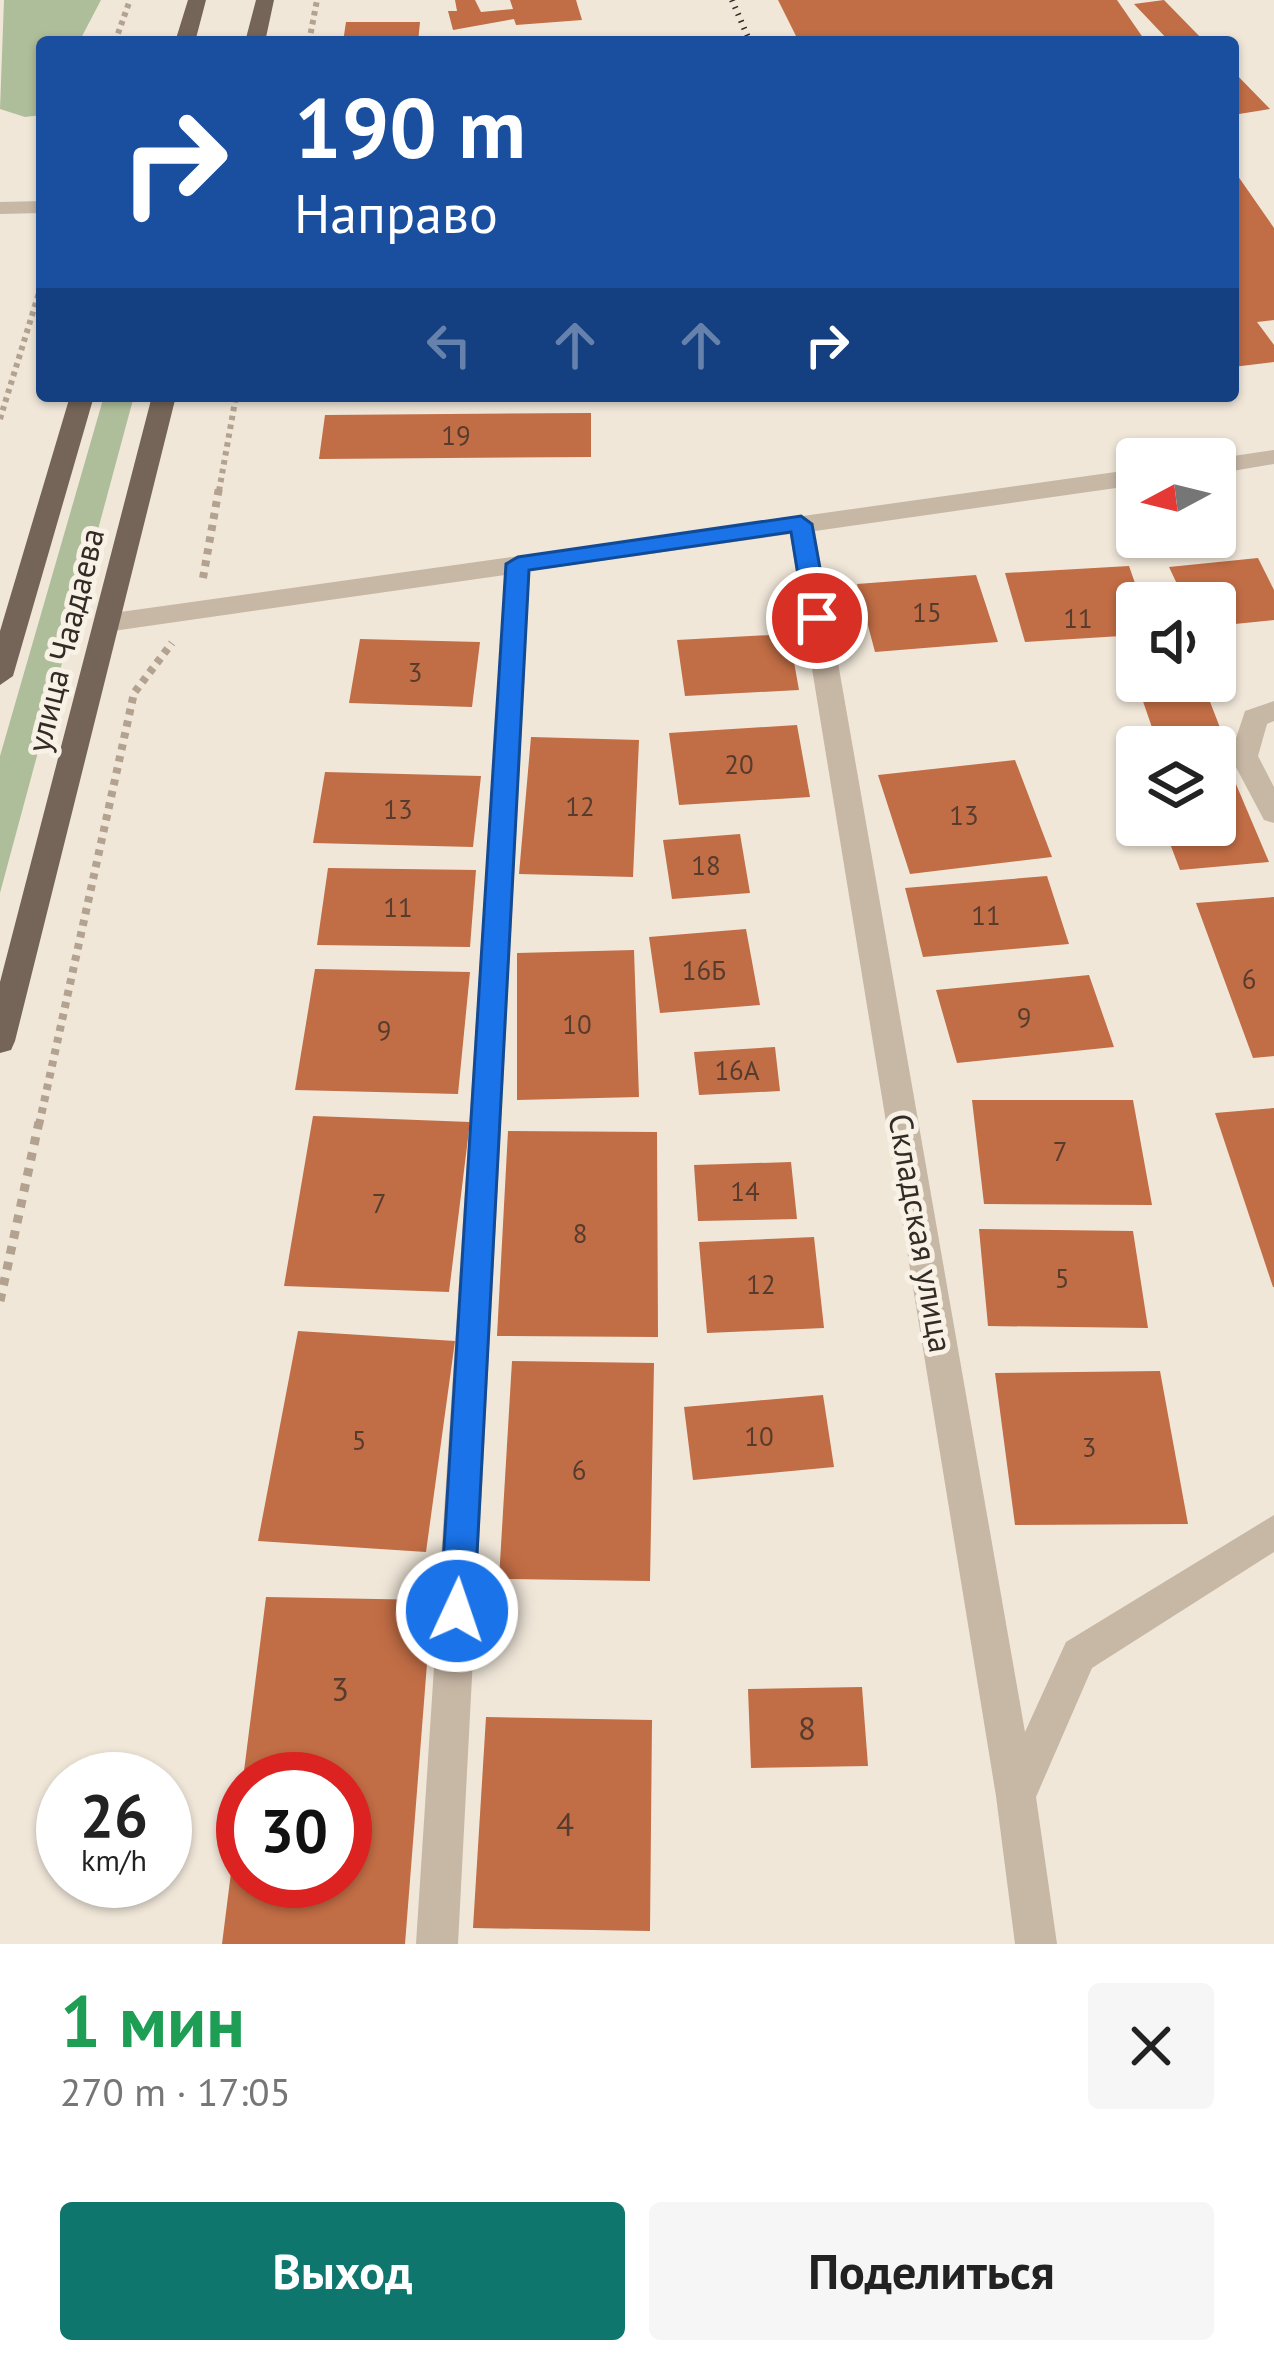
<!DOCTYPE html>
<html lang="ru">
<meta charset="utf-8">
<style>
body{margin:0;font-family:"PT Sans",sans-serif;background:#f6f6f6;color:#222;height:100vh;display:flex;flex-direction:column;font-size:45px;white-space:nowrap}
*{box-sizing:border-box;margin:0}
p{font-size:39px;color:#767676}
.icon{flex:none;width:66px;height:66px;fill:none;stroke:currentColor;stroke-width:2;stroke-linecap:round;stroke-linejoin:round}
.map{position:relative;height:1944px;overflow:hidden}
.panel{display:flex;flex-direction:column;background:#fff;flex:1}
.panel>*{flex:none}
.top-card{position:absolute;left:36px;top:36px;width:1203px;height:366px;border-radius:12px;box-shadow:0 3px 9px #0004;background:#1a4fa0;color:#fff;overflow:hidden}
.needle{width:78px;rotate:263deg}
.tools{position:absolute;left:1116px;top:438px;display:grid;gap:24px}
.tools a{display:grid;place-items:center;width:120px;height:120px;border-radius:12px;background:#fff;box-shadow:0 3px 9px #0004;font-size:60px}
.speed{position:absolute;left:36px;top:1752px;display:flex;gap:24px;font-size:60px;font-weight:700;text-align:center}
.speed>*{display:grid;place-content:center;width:156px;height:156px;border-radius:50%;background:#fff;box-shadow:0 3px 9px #0004;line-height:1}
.speed small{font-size:30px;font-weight:400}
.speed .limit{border:18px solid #d22;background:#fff;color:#111}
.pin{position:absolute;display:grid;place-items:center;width:102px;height:102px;color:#fff;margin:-51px;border:6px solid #fff;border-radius:50%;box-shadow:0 3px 12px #0007}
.me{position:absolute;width:132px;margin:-66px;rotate:3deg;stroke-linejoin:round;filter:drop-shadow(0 0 9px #0008)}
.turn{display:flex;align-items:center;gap:42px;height:252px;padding:0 60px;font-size:54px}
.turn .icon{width:156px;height:156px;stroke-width:2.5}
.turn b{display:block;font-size:84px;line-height:102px}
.lanes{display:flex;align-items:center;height:114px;padding:0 60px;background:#0003;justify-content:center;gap:60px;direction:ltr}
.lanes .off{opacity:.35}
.round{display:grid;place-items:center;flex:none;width:126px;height:126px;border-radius:12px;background:#f6f6f6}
.headline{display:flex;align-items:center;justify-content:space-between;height:204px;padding:0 60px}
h1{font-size:72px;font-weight:700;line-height:90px;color:#1e9e55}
.primary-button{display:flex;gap:24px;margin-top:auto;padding:24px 60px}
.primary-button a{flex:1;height:138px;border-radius:12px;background:#0f766e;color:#fff;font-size:48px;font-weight:700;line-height:138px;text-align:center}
.primary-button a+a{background:#f6f6f6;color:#222}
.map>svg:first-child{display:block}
.green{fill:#afbe9a}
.building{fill:#c16d45}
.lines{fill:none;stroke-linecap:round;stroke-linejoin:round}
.path-far2{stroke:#b3a290;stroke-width:6;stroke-dasharray:4.5 4.5;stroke-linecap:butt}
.path-far1{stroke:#b3a290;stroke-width:8;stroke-dasharray:6 6;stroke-linecap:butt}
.path{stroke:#b3a290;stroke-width:9;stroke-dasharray:8 8;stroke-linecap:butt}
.minor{fill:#c7b7a5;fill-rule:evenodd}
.major{fill:#756458;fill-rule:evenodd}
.rail{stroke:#342b26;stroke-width:6;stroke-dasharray:1.5 6;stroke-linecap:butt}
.route{fill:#1a73e8;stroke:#114b97;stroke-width:3}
.labels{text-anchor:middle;stroke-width:10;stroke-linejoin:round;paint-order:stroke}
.number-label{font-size:27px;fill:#573c2e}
.street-label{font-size:33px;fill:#342b26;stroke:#f8f1e5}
.near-number-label{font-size:33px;fill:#573c2e}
</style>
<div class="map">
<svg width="1274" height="1944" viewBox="0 0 1274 1944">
<rect width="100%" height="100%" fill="#f0e7d9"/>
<path class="green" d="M 4,0 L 101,0 L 79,42 L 42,42 L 42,115 L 25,117 L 0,109 Z
M 104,396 L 134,396 L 0,893 L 0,756 Z"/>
<path class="building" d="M 455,0 L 475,0 L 481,12 L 513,9 L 510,0 L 576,0 L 582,20 L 516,25 L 514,19 L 453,30 L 448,11 L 457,11 Z
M 778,0 L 1117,0 L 1146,42 L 799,42 Z
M 1164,0 L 1205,42 L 1170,42 L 1134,4 Z
M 346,22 L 420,22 L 418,42 L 343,42 Z
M 1233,71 L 1270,109 L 1239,114 L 1233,108 Z
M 1233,169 L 1274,228 L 1274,320 L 1257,322 L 1274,345 L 1274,362 L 1233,367 Z
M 591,413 L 591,457 L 319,459 L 325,415 Z
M 1258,558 L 1274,590 L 1274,620 L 1215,626 L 1215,603 L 1186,603 L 1169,567 Z
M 1129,566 L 1142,603 L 1137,603 L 1137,635 L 1025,642 L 1005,573 Z
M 976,575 L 998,642 L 875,652 L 857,584 Z
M 789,634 L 799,690 L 685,696 L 677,640 Z
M 360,639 L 480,642 L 472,707 L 349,703 Z
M 1136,681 L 1202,681 L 1224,738 L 1157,742 Z
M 797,725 L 810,797 L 679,805 L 669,733 Z
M 531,737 L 639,740 L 633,877 L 519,874 Z
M 1015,760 L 1052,857 L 910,874 L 878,775 Z
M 1230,770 L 1269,862 L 1180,870 L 1163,825 L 1215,825 L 1215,772 Z
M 325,772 L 481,776 L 473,847 L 313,843 Z
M 740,834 L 750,893 L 672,899 L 663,840 Z
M 328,868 L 476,870 L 470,947 L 317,945 Z
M 1047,876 L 1069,944 L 923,957 L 905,888 Z
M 1274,897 L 1274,1056 L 1253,1058 L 1196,903 Z
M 746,929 L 760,1005 L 660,1013 L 649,937 Z
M 634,950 L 639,1097 L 517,1100 L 517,953 Z
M 315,969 L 470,972 L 458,1094 L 295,1090 Z
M 1089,975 L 1114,1047 L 957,1063 L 936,990 Z
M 775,1047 L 780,1091 L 699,1095 L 694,1052 Z
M 972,1100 L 1133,1100 L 1152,1205 L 984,1204 Z
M 1274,1108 L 1274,1287 L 1273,1287 L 1215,1113 Z
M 313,1116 L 470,1122 L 449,1292 L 284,1286 Z
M 508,1131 L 657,1132 L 658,1337 L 497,1336 Z
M 791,1162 L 797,1219 L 698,1221 L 694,1165 Z
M 979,1229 L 1133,1231 L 1148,1328 L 988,1326 Z
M 814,1237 L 824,1328 L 707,1333 L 699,1242 Z
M 298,1331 L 455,1341 L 426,1552 L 258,1541 Z
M 512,1361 L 654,1363 L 650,1581 L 499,1579 Z
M 1160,1371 L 1188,1524 L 1015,1525 L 995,1373 Z
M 823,1395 L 834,1467 L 693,1480 L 684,1407 Z
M 266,1597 L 432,1600 L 405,1944 L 222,1944 L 240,1801 L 243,1881 L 345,1881 L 345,1779 L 243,1779 Z
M 862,1687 L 868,1766 L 751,1768 L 748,1689 Z
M 486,1717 L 652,1720 L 650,1931 L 473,1928 Z"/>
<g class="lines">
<path class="path-far2" d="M 115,42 L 130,0
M 309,42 L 317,0
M 0,419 L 42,283
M 219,491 L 236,396"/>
<path class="path-far1" d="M 203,578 L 219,488
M 39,1125 L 134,693 L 172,643"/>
<path class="path" d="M 0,1301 L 39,1122"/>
<path class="minor" d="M 42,201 L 42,213 L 0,214 L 0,202 Z
M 1274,450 L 1274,464 L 1215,474 L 1213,459 Z
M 1137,469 L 1137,485 L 815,531 L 1025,1732 L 1066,1642 L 1274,1515 L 1274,1552 L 1092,1668 L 1036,1797 L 1057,1944 L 1015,1944 L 996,1796 L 790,534 L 530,571 L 458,1944 L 416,1944 L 505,575 L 106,632 L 93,623 L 106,614 Z
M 1274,701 L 1274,721 L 1267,724 L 1258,756 L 1274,787 L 1274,823 L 1264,820 L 1230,756 L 1245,711 Z"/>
<path class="major" d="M 188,0 L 206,0 L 195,42 L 175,42 Z
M 256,0 L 274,0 L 265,42 L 245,42 Z
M 70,396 L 94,396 L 13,676 L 0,685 L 0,631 Z
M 152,396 L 176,396 L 15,1041 L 11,1050 L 0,1053 L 0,982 Z"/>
<path class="rail" d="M 732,0 L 750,42"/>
</g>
<path class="route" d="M 801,516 L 812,524 L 829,618 L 817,626 L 805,618 L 791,532 L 529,570 L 474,1611 L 469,1622 L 457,1627 L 445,1622 L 440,1611 L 506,564 L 518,557 Z"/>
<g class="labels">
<g class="number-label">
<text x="456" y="445">19</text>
<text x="927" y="622">15</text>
<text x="1078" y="628">11</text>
<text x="415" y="682">3</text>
<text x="739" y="774">20</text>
<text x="580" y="816">12</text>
<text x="398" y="819">13</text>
<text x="964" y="825">13</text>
<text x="706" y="875">18</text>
<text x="398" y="917">11</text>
<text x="986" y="925">11</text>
<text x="704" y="980">16Б</text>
<text x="1249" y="989">6</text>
<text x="1024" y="1027">9</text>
<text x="577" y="1034">10</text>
<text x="384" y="1040">9</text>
<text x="737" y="1080">16А</text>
<text x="1060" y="1161">7</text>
<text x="745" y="1201">14</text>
<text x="379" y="1213">7</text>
<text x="580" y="1243">8</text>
<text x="1062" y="1288">5</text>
<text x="761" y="1294">12</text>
<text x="759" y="1446">10</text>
<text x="359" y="1450">5</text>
<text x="1089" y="1457">3</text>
<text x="579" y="1480">6</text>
</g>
<g class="street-label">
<text transform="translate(65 640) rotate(-76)" y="12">улица Чаадаева</text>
<text transform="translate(921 1233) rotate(80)" y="12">Складская улица</text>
</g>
<g class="near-number-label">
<text x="340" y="1701">3</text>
<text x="807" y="1740">8</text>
<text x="565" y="1836">4</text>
</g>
</g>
</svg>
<div class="tools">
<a><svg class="needle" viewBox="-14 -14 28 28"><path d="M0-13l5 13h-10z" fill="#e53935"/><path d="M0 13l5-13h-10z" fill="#767676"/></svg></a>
<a><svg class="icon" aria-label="sound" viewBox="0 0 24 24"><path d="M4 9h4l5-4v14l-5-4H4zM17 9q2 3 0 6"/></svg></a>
<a><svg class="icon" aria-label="layers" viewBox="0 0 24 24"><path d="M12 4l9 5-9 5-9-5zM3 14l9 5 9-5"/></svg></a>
</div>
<div class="speed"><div>26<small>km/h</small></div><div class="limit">30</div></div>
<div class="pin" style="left:817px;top:618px;background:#d93025"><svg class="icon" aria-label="arrive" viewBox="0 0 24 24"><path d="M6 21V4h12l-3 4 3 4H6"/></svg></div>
<svg class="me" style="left:457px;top:1611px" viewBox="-20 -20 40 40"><circle r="17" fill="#1a73e8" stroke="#fff" stroke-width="3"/><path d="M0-11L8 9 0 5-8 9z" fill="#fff"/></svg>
<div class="top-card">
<div class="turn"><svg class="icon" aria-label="right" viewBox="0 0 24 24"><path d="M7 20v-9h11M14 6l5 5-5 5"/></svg><div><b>190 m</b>Направо</div></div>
<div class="lanes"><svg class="icon off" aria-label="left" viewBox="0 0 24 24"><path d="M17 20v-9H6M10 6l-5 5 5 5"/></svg><svg class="icon off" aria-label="ahead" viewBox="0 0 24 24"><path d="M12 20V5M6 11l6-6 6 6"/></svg><svg class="icon off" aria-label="ahead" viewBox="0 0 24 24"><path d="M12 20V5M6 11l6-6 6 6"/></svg><svg class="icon" aria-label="right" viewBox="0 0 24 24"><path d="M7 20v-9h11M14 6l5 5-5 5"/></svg></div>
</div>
</div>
<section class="panel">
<div class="headline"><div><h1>1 мин</h1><p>270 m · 17:05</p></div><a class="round"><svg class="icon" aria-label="close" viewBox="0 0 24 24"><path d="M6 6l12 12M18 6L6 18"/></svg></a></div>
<div class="primary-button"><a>Выход</a><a>Поделиться</a></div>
</section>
